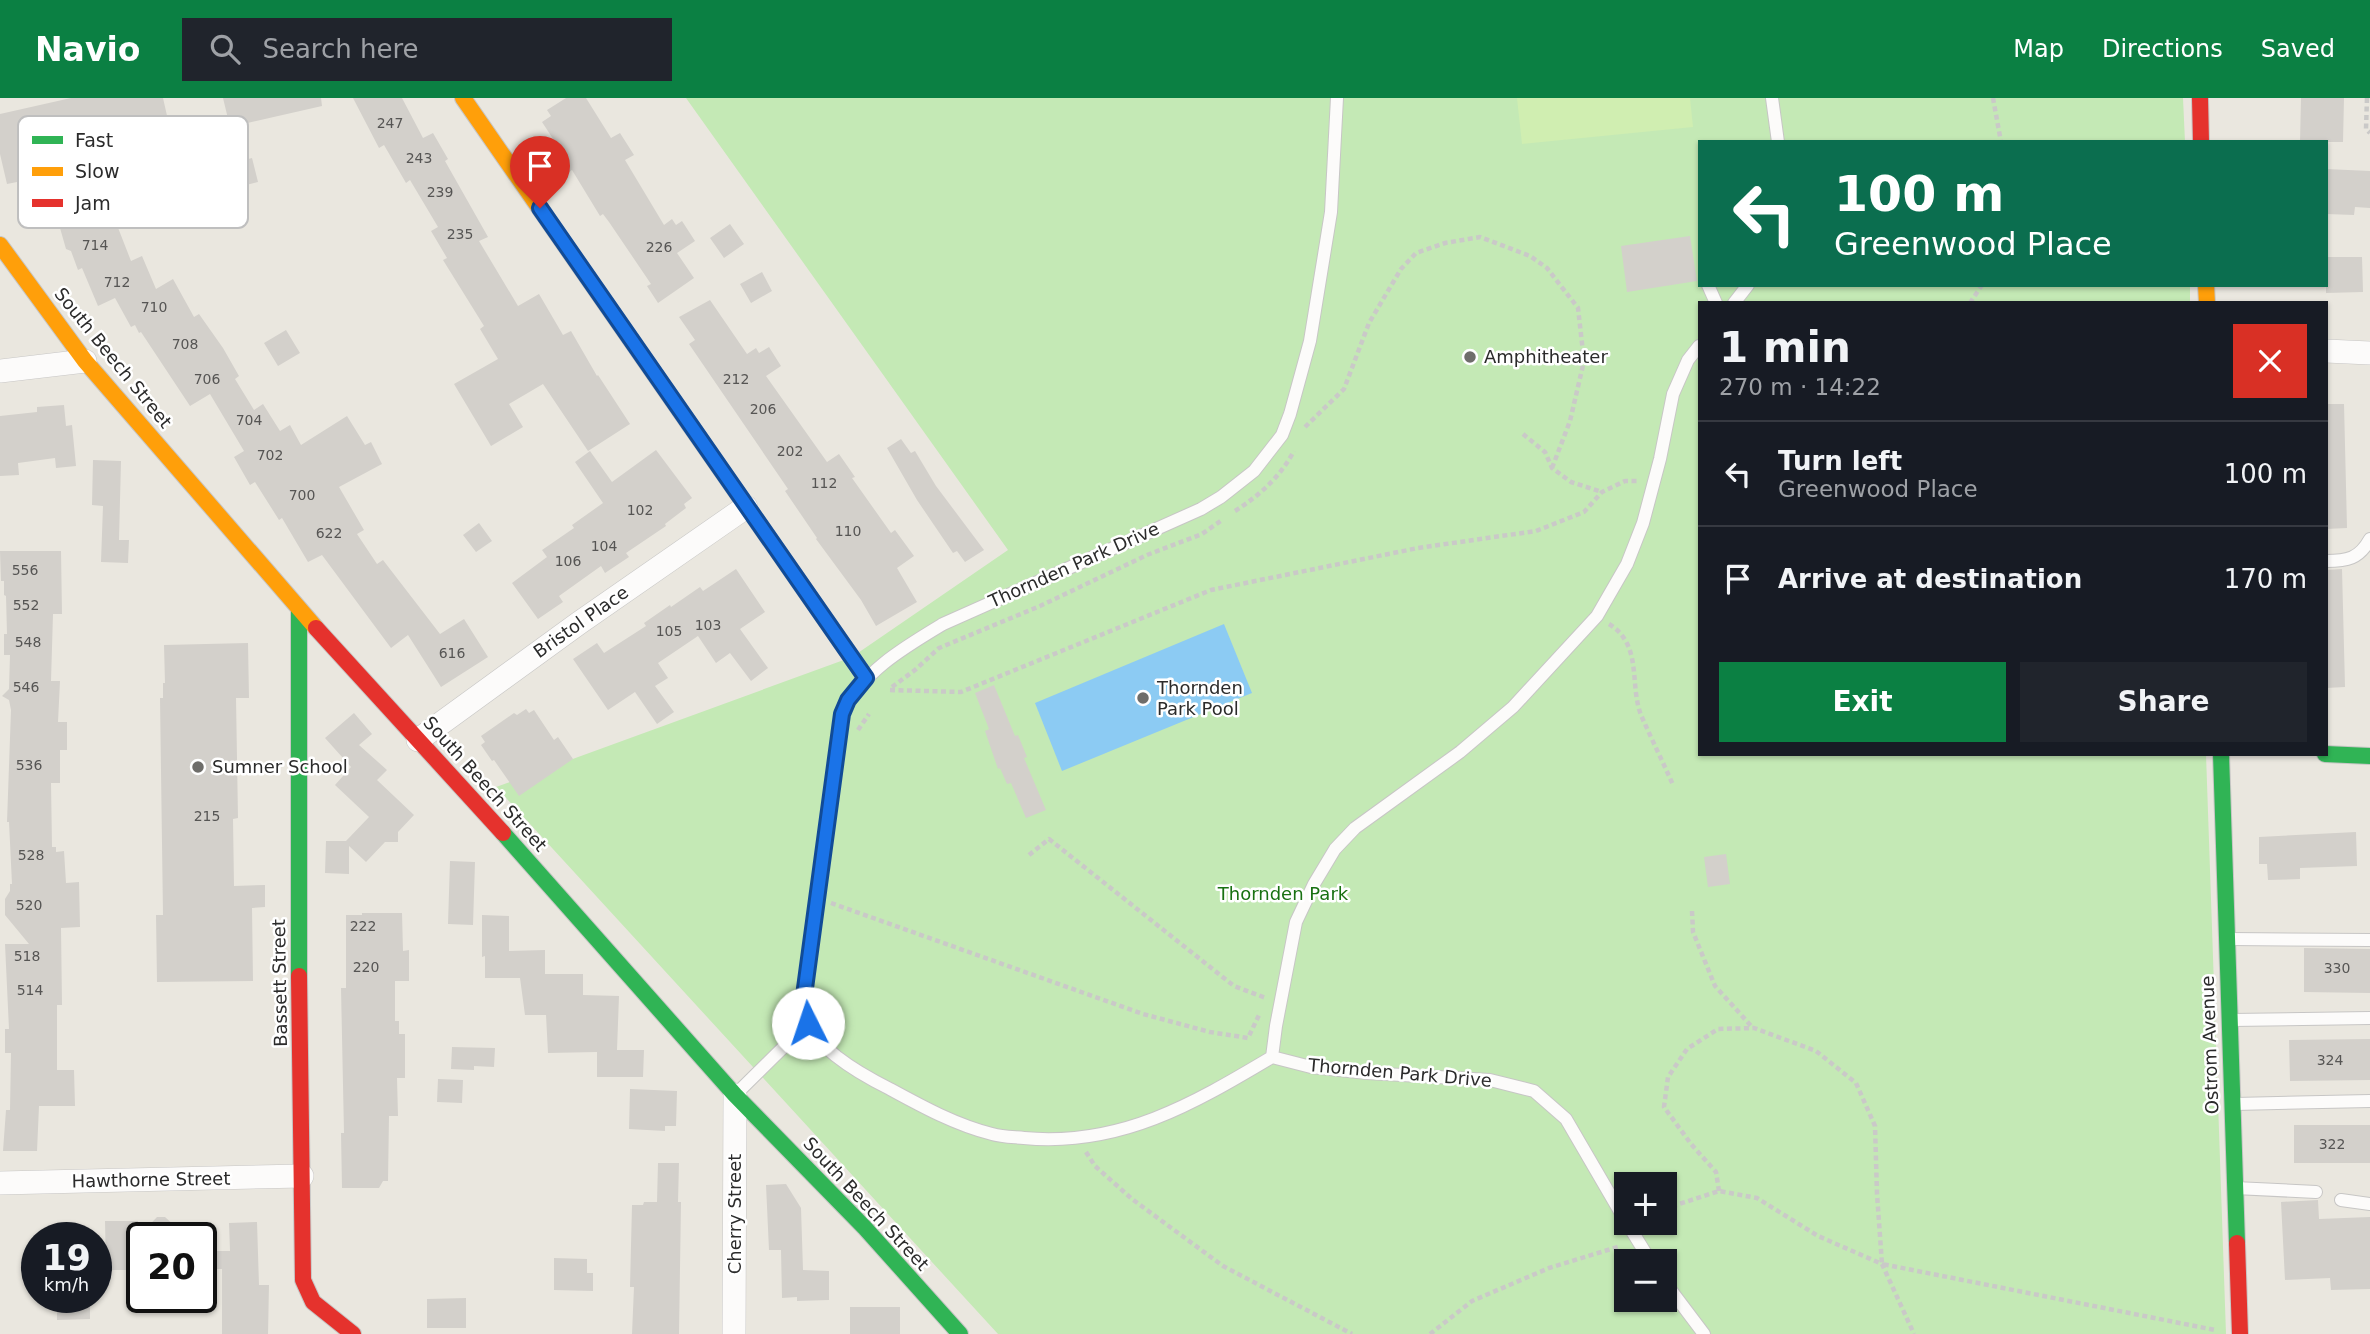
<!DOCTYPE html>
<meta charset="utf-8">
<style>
body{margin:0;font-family:"DejaVu Sans",sans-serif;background:#20242c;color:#f1f3f6;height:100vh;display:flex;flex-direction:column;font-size:26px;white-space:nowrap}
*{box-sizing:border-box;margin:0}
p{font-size:23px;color:#9ea1a6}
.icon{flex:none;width:38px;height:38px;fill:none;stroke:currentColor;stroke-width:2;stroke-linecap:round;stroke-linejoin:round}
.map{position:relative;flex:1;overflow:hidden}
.side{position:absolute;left:1698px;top:203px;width:630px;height:455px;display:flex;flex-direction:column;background:#171b24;border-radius:0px;box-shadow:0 2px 5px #0004}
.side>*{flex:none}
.top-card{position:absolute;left:1698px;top:42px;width:630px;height:147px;border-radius:0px;box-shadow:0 2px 5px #0004;background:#0b6e4f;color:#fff;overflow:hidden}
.controls{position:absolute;left:1614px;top:1074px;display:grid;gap:14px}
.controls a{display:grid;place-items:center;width:63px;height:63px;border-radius:0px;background:#171b24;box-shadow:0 2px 5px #0004;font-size:35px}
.speed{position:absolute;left:21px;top:1124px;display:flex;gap:14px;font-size:35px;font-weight:700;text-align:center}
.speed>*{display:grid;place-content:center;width:91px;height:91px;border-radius:50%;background:#171b24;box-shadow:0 2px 5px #0004;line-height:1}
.speed small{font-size:18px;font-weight:400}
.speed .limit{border:4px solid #111;border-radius:10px;background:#fff;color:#111}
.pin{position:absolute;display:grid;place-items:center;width:60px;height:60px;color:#fff;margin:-72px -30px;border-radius:50% 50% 50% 0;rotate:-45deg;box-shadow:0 0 7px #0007}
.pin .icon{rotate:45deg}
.me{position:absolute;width:77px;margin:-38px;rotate:356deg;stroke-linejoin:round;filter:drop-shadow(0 0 5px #0008)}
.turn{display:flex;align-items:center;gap:24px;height:147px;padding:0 21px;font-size:32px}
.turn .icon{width:91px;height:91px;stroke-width:2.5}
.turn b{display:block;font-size:49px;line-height:60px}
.round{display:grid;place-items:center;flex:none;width:74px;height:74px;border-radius:0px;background:#20242c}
.overview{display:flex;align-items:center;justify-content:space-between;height:119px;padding:0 21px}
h1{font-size:42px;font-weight:600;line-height:52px}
.cta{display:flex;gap:14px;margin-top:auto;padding:14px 21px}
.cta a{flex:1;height:80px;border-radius:0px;background:#0b8043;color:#fff;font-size:28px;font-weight:600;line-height:80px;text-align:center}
.cta a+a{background:#20242c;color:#f1f3f6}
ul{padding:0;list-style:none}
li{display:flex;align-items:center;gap:21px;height:105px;padding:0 21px;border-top:2px solid #363941}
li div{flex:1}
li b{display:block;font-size:26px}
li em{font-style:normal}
header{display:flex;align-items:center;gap:42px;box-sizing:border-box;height:98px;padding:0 35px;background:#0b8043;color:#fff}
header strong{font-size:33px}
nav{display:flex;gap:38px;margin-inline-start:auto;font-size:24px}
.search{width:490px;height:63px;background:#20242c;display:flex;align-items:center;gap:18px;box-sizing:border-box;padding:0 24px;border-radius:0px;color:#9ea1a6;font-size:26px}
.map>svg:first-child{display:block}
.green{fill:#c4e9b5;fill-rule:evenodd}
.pitch{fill:#d0eeb1}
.water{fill:#8ccbf3}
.building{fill:#d3d0cb}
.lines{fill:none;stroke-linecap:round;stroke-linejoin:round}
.lane-casing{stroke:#c7c6c5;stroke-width:14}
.street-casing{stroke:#c7c6c5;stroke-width:24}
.fast-casing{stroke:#c7c6c5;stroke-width:18}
.slow-casing{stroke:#c7c6c5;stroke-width:18}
.jam-casing{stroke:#c7c6c5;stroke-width:18}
.path{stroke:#cac9c8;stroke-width:4.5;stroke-dasharray:5 3.5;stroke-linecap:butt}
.lane{stroke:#fcfbfa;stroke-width:12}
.street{stroke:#fcfbfa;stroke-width:23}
.fast{stroke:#30b455;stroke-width:16}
.slow{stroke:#ff9f0a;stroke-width:16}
.jam{stroke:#e5322d;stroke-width:16}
.route-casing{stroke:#114b97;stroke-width:18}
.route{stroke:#1a73e8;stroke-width:12}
.poi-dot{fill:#6e6d6a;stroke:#fff;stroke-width:2.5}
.labels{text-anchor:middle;stroke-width:5;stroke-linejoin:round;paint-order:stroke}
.number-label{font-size:14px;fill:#565554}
.poi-label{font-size:18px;fill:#2b2b2b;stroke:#fff;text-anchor:start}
.street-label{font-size:18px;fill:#2b2b2b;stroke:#fff}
.park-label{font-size:18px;fill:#197112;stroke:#fff}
.key{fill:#fff;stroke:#bfbfbf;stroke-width:2}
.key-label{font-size:19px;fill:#2b2b2b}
</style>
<header>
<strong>Navio</strong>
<div class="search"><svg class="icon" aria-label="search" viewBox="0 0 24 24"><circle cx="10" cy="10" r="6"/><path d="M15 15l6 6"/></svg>Search here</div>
<nav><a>Map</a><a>Directions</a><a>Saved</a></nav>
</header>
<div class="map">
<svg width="2370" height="1236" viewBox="0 0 2370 1236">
<rect width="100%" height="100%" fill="#eae7df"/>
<path class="green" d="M 686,0 L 2183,0 L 2185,44 L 1699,44 L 1699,187 L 2190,187 L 2190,205 L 1699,205 L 1699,656 L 2206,656 L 2226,1236 L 998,1236 L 496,689 L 852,559 L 1008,452 ZM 1626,1087 L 1664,1087 L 1664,1125 L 1626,1125 ZM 1626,1164 L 1664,1164 L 1664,1202 L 1626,1202 Z"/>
<path class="pitch" d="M 1517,0 L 1690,0 L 1693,29 L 1522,46 Z"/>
<path class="water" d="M 1224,526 L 1252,595 L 1062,673 L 1035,605 Z"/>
<path class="building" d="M 71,0 L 163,0 L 180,75 L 183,75 L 188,96 L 164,101 L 156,62 L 79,80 L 98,129 L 115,122 L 131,163 L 142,158 L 156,191 L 173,181 L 194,219 L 199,216 L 223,250 L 239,278 L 235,281 L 254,312 L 263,306 L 280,333 L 290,327 L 301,347 L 347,318 L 365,347 L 371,344 L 382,366 L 339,389 L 364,432 L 357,436 L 377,466 L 383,462 L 440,536 L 464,521 L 488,559 L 441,589 L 408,537 L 391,550 L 322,457 L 308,464 L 282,420 L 279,422 L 255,384 L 250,387 L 234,359 L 244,353 L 210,296 L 190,308 L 141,234 L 139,235 L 135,227 L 131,229 L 115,200 L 98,208 L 82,170 L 78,172 L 71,153 L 66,151 L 58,123 L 39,130 L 22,83 L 7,86 L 0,56 L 0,16 Z
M 223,0 L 321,0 L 322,8 L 230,29 Z
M 353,0 L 402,0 L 423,40 L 433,35 L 448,61 L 445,63 L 488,139 L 479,143 L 518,208 L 539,196 L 563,237 L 571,233 L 597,278 L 598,277 L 630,326 L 588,353 L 543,286 L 509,306 L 523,329 L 491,348 L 454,286 L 498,261 L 480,231 L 484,228 L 443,162 L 447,160 L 431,133 L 438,129 L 410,82 L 406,85 L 384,47 L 379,50 Z
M 566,0 L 586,0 L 611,40 L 620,35 L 634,57 L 625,62 L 664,127 L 672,121 L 676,127 L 682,123 L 695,143 L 677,155 L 694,180 L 658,205 L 647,188 L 651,186 L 609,124 L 603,116 L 600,118 L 572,72 L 563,78 L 550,56 L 559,50 L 542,24 L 551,18 L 547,12 Z
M 2301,0 L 2344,0 L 2343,44 L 2300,44 Z
M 252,60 L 258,84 L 234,90 L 229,66 Z
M 2326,71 L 2370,73 L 2370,110 L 2355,109 L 2354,117 L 2326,116 Z
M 730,126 L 744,146 L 724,160 L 710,140 Z
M 1690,138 L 1697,183 L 1627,194 L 1621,148 Z
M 2326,159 L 2362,159 L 2363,194 L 2326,195 Z
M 762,174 L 772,193 L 751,205 L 740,186 Z
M 710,202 L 747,256 L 756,250 L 759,255 L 769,249 L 781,268 L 766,278 L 827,364 L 839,356 L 855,379 L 852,380 L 891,435 L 895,432 L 914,458 L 897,470 L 917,504 L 876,528 L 861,502 L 816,441 L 817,440 L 785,393 L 788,391 L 689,246 L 695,242 L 679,219 Z
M 286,232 L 300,255 L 278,268 L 264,245 Z
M 2326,306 L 2344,306 L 2347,430 L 2326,431 Z
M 64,307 L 66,328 L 72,327 L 76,368 L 56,370 L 55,360 L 18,365 L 19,377 L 0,378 L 0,318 L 37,314 L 37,309 Z
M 901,341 L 911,355 L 915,353 L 936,388 L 984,452 L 965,464 L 957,453 L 953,455 L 917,402 L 887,350 Z
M 656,352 L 692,400 L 684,406 L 686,410 L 665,426 L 666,428 L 626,455 L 629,459 L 605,475 L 601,468 L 559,498 L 563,504 L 538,521 L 512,485 L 547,459 L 542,452 L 574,430 L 572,427 L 603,405 L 575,364 L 590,353 L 612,384 Z
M 93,362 L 121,363 L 119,442 L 129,442 L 128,465 L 101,464 L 103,408 L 92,407 Z
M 479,425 L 492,443 L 476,454 L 463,437 Z
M 0,453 L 61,453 L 62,516 L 53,516 L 51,583 L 60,583 L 58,624 L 67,624 L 67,652 L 60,652 L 60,685 L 51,685 L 52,749 L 56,749 L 56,754 L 64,753 L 66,785 L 79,784 L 80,829 L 61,830 L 62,907 L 57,907 L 57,972 L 74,972 L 75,1008 L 39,1008 L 37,1053 L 3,1053 L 6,1012 L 10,1012 L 11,955 L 5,955 L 5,931 L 9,931 L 5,846 L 29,846 L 5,817 L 5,801 L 10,793 L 10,786 L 12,786 L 9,724 L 7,724 L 11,612 L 9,602 L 2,598 L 9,591 L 10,557 L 4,557 L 4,536 L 7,536 L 6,498 L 4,497 L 4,483 L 1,483 Z
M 736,471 L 765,514 L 740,531 L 768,570 L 751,583 L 730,555 L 716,565 L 698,538 L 658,565 L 668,580 L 655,588 L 674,614 L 657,626 L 635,594 L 608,612 L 573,561 L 597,545 L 604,555 L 646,528 L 644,525 L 670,507 L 671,509 L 700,489 L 703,493 Z
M 2342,471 L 2345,589 L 2326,590 L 2326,472 Z
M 248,545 L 249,600 L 236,600 L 238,720 L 233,721 L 234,788 L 265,787 L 265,809 L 252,810 L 253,883 L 157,884 L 156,817 L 163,817 L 160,600 L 163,600 L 163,585 L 165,585 L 164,547 Z
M 994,587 L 1015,638 L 1018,637 L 1027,659 L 1024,660 L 1046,712 L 1026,720 L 1011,685 L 1007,686 L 1000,670 L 998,671 L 985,633 L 989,631 L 975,595 Z
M 526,611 L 529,615 L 534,612 L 554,642 L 558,639 L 573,661 L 519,698 L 494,662 L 492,663 L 481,647 L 485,644 L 481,638 L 514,615 L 517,617 Z
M 354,615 L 372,636 L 359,647 L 387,672 L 377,682 L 414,717 L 398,734 L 398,744 L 385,744 L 366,764 L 349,748 L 349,776 L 325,775 L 326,743 L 346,743 L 369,719 L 335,687 L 351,669 L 325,640 Z
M 2356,734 L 2357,768 L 2300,770 L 2300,781 L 2268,782 L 2267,766 L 2259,766 L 2259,739 Z
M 1726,756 L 1730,786 L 1708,789 L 1704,759 Z
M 450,763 L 475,764 L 473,827 L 448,826 Z
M 362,815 L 402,815 L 403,853 L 409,852 L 409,883 L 395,883 L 395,923 L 399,923 L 399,936 L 405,936 L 405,980 L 397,980 L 398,1018 L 389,1018 L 388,1083 L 383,1083 L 379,1090 L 342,1090 L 341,1035 L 344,1035 L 341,890 L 346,890 L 346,817 L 362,817 Z
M 482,817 L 509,818 L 509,853 L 545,852 L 545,876 L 583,876 L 583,897 L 619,898 L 617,952 L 644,952 L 643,979 L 597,979 L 597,954 L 548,955 L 546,917 L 525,917 L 520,880 L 485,880 L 485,858 L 482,859 Z
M 2304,850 L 2370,851 L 2370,895 L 2304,894 Z
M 2370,941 L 2370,982 L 2290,983 L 2289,942 Z
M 452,949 L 495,950 L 494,969 L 474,968 L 474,972 L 451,971 Z
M 438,981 L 463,982 L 462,1005 L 437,1004 Z
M 630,991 L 677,993 L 676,1028 L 665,1028 L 665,1033 L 629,1031 Z
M 2294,1027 L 2370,1027 L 2370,1065 L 2294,1065 Z
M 658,1065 L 679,1065 L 678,1104 L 681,1104 L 679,1236 L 632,1236 L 634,1189 L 630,1189 L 632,1107 L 643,1107 L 644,1104 L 657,1104 Z
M 786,1086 L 801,1110 L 803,1172 L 829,1173 L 829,1202 L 797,1203 L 797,1199 L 782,1200 L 781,1152 L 769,1152 L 766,1087 Z
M 2318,1102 L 2319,1121 L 2370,1119 L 2370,1191 L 2331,1192 L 2330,1180 L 2285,1182 L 2281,1104 Z
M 157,1119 L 165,1119 L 187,1139 L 138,1139 Z
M 105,1123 L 138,1123 L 138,1172 L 106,1172 Z
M 257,1124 L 259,1187 L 269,1187 L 268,1236 L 222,1236 L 222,1171 L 201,1171 L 201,1153 L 230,1153 L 229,1125 Z
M 554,1160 L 587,1161 L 587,1175 L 593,1175 L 593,1193 L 554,1192 Z
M 57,1199 L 90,1199 L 90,1221 L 57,1222 Z
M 466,1200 L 466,1230 L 427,1230 L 427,1201 Z
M 850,1209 L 900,1209 L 900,1236 L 850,1236 Z"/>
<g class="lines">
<g class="lane-casing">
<path id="lane" d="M 1337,0 L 1331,114 L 1310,243 L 1290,316 L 1282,337 L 1254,373 L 1221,399 L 1201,411 L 943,526 C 903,550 862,574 842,616 L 803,906 C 805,912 805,920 808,926 C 821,954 864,978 890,991 C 923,1009 956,1027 992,1036 C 1002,1039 1014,1039 1024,1040 C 1120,1049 1193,1006 1272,959 L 1311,969 L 1367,975 L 1490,982 L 1534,993 L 1566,1021 L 1626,1124
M 1772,0 L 1778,44
M 1708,187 L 1716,205
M 1734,205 L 1748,187
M 2326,463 C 2347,463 2359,461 2370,441
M 2230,841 L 2370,842
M 2232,922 L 2370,920
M 1272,959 L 1276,928 L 1296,824 L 1314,786 L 1335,751 L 1355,730 L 1460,654 L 1513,609 L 1597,518 L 1627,466 L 1643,425 L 1660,361 L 1673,296 L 1688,262 L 1699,248
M 736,996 L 808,925
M 2235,1006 L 2370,1003
M 2235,1090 L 2316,1094
M 2341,1102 L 2370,1106
M 1627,1125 L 1651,1164
M 1664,1183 L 1704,1236"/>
</g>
<g class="street-casing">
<path id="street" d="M 2326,253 L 2370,255
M 0,273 L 85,263
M 418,642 L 579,525 L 746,409
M 0,1085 L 302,1078
M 734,1236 L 735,997"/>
</g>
<g class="fast-casing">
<path id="fast" d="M 690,327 L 866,580
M 299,511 L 299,878
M 2221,656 L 2237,1145
M 2325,656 L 2370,658
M 503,735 L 735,997 L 865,1130 L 960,1236"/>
</g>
<g class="slow-casing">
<path id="slow" d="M 463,0 L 690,327
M 0,147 L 85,263 L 316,530
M 2206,187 L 2207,205"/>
</g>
<g class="jam-casing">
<path id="jam" d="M 2200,0 L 2201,44
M 316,530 L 503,735
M 299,878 L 303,1182 L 313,1204 L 353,1236
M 2237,1145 L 2240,1236"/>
</g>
<path class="path" d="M 1993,0 L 2001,44
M 2367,0 L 2366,31 L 2370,35
M 1970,205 L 1982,187
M 1305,329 L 1344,291 L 1369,225 L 1401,171 L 1416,155 L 1445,145 L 1480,139 L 1530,158 L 1547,170 L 1578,210 L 1584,263 L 1570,323 L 1552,370
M 1523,336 L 1545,354 L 1552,370 L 1571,384 L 1602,394
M 1235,413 C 1260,397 1280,379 1294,353
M 1609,526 C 1643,547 1629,586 1641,617 C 1651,640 1663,664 1673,687
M 892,589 L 915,572 L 939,550 L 1040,508 L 1147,457 L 1202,436 L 1222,422
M 890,592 L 961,594 L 1211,492 L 1418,450 L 1536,433 L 1584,414 L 1602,394 L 1625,383 L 1638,383
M 858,632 L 869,616
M 1029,757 L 1049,741 L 1234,888 L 1266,900
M 831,805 L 1143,916 L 1210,934 L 1248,940 L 1259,917
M 1692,813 L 1693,834 L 1715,888 L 1753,930
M 1086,1054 L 1095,1068 L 1132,1101 L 1223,1168 L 1352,1236
M 1719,1093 L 1716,1074 L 1691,1046 L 1664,1009 L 1668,979 L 1687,951 L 1718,931 L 1754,930 L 1816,953 L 1856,985 L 1875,1028 L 1877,1096 L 1882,1166 L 2215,1232
M 1664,1111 L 1719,1093 L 1757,1100 L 1818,1138 L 1882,1166 L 1914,1236
M 1430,1236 L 1472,1203 L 1549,1170 L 1621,1148"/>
<use href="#lane" class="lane"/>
<use href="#street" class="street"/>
<use href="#fast" class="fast"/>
<use href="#slow" class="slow"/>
<use href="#jam" class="jam"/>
</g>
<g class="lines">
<g class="route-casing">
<path id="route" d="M 540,110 L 866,580 L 848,602 L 842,616 L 803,905 L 808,925"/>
</g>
<use href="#route" class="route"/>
</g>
<g class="poi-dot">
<circle cx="1470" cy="259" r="7"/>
<circle cx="1143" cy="600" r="7"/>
<circle cx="198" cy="669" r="7"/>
</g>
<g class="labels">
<g class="number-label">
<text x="390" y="30">247</text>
<text x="419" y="65">243</text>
<text x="440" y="99">239</text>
<text x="460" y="141">235</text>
<text x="95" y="152">714</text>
<text x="659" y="154">226</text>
<text x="117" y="189">712</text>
<text x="154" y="214">710</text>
<text x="185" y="251">708</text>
<text x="207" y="286">706</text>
<text x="736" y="286">212</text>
<text x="763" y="316">206</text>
<text x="249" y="327">704</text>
<text x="790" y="358">202</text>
<text x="270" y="362">702</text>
<text x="824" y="390">112</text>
<text x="302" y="402">700</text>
<text x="640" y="417">102</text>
<text x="848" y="438">110</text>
<text x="329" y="440">622</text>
<text x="604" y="453">104</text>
<text x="568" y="468">106</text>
<text x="25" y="477">556</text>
<text x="26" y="512">552</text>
<text x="708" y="532">103</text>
<text x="669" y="538">105</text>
<text x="28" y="549">548</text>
<text x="452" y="560">616</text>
<text x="26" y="594">546</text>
<text x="29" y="672">536</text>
<text x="207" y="723">215</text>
<text x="31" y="762">528</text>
<text x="29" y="812">520</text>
<text x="363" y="833">222</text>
<text x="27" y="863">518</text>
<text x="366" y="874">220</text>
<text x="2337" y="875">330</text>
<text x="30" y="897">514</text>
<text x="2330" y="967">324</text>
<text x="2332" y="1051">322</text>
</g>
<g class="poi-label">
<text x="1484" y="265">Amphitheater</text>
<text x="1157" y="596">Thornden<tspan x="1157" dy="21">Park Pool</tspan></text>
<text x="212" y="675">Sumner School</text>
</g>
<g class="street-label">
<text transform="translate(113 260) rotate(51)" y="6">South Beech Street</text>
<text transform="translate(1074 467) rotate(-24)" y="6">Thornden Park Drive</text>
<text transform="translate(581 524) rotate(-35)" y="6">Bristol Place</text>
<text transform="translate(485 686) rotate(48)" y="6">South Beech Street</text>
<text transform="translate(280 885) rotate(-91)" y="6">Bassett Street</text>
<text transform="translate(2210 947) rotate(-92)" y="6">Ostrom Avenue</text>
<text transform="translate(1400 975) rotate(5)" y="6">Thornden Park Drive</text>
<text transform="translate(151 1082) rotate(-1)" y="6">Hawthorne Street</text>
<text transform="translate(866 1106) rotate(47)" y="6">South Beech Street</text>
<text transform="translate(735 1116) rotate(-90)" y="6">Cherry Street</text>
</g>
<g class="park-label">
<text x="1283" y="802">Thornden Park</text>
</g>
</g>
<rect x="18" y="18" width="230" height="112" rx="10" class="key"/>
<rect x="32" y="38" width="31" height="8" fill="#30b455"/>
<rect x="32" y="69" width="31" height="9" fill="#ff9f0a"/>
<rect x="32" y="101" width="31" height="8" fill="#e5322d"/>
<g class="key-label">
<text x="75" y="49">Fast</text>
<text x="75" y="80">Slow</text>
<text x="75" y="112">Jam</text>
</g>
</svg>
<div class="controls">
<a>+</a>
<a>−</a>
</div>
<div class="speed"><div>19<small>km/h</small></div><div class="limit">20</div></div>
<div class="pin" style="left:540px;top:110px;background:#d93025"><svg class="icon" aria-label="arrive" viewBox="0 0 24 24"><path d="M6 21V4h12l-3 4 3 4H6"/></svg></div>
<svg class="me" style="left:808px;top:925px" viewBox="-20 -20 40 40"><circle r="19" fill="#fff"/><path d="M0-13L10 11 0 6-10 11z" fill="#1a73e8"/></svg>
<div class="top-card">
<div class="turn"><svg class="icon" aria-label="left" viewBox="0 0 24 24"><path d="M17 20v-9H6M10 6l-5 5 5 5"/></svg><div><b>100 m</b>Greenwood Place</div></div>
</div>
<section class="side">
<div class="overview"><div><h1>1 min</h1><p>270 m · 14:22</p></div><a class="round" style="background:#d93025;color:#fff"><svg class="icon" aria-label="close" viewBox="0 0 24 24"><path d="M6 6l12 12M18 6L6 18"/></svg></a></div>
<ul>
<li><svg class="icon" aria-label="left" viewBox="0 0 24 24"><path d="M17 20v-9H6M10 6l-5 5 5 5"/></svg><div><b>Turn left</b><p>Greenwood Place</p></div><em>100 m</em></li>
<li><svg class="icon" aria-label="arrive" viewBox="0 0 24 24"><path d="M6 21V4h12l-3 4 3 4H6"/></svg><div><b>Arrive at destination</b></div><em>170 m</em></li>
</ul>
<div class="cta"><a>Exit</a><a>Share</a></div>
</section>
</div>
